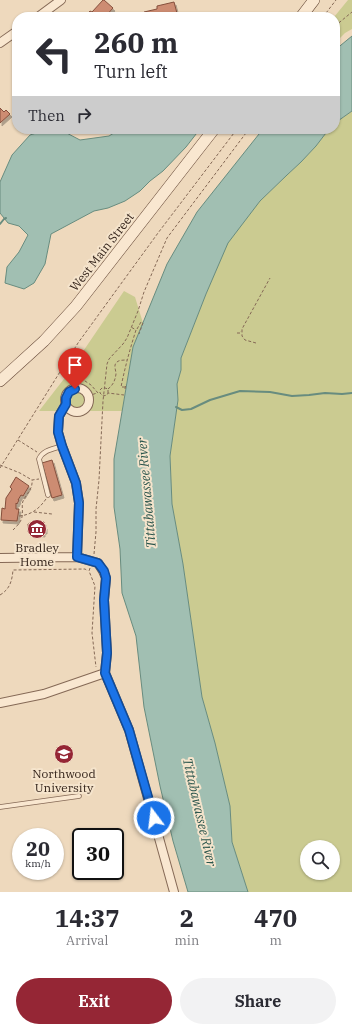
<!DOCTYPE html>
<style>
body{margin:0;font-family:"IBM Plex Serif",serif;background:#f2f2f3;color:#2b2b33;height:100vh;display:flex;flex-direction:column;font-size:15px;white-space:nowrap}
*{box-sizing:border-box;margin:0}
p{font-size:13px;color:#7c7c81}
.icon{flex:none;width:22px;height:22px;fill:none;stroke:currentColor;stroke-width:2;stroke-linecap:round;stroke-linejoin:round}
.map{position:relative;height:892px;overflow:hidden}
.sheet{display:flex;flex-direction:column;background:#fff;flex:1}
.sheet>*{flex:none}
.hud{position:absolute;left:12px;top:12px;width:328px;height:122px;border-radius:16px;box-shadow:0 1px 3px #0004;background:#fff;color:#2b2b33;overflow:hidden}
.controls{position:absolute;left:300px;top:840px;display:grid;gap:8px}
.controls a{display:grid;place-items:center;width:40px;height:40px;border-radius:50%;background:#fff;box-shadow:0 1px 3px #0004;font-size:20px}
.speed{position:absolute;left:12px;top:828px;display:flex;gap:8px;font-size:20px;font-weight:700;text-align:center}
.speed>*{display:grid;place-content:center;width:52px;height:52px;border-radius:50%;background:#fff;box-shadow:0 1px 3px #0004;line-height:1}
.speed small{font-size:10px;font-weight:400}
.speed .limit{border:2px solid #111;border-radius:6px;background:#fff;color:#111}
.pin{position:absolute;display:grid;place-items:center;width:34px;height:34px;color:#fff;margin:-41px -17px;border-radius:50% 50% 50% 0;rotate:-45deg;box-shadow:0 0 4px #0007}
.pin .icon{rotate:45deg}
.me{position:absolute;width:44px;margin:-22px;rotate:345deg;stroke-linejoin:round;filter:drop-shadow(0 0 3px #0008)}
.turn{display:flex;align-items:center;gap:14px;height:84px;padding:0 16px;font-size:18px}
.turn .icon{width:52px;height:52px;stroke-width:2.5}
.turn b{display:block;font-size:28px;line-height:34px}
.then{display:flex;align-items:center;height:38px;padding:0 16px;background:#0003;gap:8px;font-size:15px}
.eta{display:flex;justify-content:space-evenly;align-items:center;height:68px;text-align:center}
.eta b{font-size:24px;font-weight:700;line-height:28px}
.button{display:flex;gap:8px;margin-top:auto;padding:8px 16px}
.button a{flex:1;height:46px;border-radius:24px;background:#952635;color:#fff;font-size:16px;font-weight:700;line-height:46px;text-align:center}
.button a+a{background:#f2f2f3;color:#2b2b33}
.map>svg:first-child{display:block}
.green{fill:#cbcb91;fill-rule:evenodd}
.water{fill:#a1bfb2;stroke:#688c7f}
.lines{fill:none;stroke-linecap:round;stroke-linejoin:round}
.stream{stroke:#688c7f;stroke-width:2}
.building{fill:#cd8c72;stroke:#854f3c;filter:url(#shadow)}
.lane-casing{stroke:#856956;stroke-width:5.5}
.street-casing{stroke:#856956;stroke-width:10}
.secondary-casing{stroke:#674a39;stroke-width:12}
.path{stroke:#856956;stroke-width:1;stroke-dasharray:3 2;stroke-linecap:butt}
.lane{stroke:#f9e7d0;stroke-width:4}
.street{stroke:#f9e7d0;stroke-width:8}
.secondary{stroke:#f9e7d0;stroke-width:11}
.route-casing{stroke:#114b97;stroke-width:10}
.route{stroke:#1a73e8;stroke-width:7}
.labels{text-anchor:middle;stroke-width:4;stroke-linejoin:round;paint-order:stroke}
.street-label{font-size:12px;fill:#34241b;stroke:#f5e4cc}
.poi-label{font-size:12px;fill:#34241b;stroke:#f5e4cc}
.water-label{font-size:13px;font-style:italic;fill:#2a554c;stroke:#f5e4cc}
</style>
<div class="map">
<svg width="352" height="892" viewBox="0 0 352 892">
<defs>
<filter id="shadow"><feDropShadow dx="2" dy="3" stdDeviation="0" flood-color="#0004"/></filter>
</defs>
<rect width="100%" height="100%" fill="#eed9bd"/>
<path class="green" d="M 348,0 L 352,0 L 352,29 L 345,33 L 335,43 L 335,17 L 334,17 Z
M 352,111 L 352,892 L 248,892 L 232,842 L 230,806 L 215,743 L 202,697 L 183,564 L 172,504 L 170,456 L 178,400 L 177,384 L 181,370 L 181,358 L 206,294 L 227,243 L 260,201 L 287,175 L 301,162 L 316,146 L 329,129 L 335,129 L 335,123 ZM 307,847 L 333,847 L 333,873 L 307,873 Z
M 124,291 L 135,297 L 143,323 L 133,347 L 122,411 L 39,411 L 67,375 Z"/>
<path class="water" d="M 352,36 L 352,111 L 335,123 L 335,50 Z
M 49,129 L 59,129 L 80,140 L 109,136 L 120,129 L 200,129 L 186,147 L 163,171 L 150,181 L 140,191 L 125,201 L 108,208 L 94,211 L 51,234 L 45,264 L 34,283 L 24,289 L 5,283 L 7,267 L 19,252 L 28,235 L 19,226 L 8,223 L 0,213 L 0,182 L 12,155 L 30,135 Z
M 263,129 L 329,129 L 316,146 L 301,162 L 287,175 L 260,201 L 228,243 L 206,294 L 181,358 L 181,370 L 177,384 L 178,400 L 170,456 L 172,504 L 183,564 L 202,697 L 215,743 L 230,806 L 232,842 L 248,892 L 188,892 L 173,841 L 160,786 L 144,707 L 136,636 L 122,593 L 120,549 L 114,507 L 114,459 L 133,347 L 167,264 L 197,212 Z"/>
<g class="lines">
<path class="stream" d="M 0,224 L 4,219 L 6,218
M 176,407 L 182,410 L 191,409 L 210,400 L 240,391 L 270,392 L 292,396 L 309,395 L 325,393 L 342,394 L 352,393"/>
</g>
<path class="building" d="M 103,0 L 104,0 L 113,8 L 105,17 L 85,17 L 90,11 L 92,12 Z
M 174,2 L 178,17 L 145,17 L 144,12 L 157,9 L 157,6 Z
M 0,108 L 4,112 L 6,110 L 10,114 L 0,123 Z
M 52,460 L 62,495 L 52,498 L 42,463 Z
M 16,477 L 29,486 L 23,496 L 21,495 L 18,500 L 19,500 L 17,504 L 16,503 L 16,509 L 19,509 L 17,521 L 1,520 L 2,508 L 5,509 L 6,498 L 12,489 L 10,487 Z
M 33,522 L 44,522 L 44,526 L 45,526 L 45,531 L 43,531 L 43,534 L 32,533 L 32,532 L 28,532 L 28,524 L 33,524 Z"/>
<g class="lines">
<g class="lane-casing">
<path id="lane" d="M 48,495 L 39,459 C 43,450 53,449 62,446
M 0,807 L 79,796"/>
</g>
<g class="street-casing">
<path id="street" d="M 38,17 L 61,0
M 0,43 L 17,31
M65 400a12 12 0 1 1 24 0a12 12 0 1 1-24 0Z
M 66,404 L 59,416 L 58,432 L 62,446 L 76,483 L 79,503 L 77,557
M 0,558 L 77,557 L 98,563 L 103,571 L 106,578 L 104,600 L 107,653 L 105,673 L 129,730 L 174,892
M 0,703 L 44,694 L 105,673"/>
</g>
<g class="secondary-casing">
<path id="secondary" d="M 301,17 L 314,0
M 0,381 L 44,341 L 76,306 L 214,129"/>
</g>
<path class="path" d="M 323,17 L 336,0
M 335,26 L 352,12
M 137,329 L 141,322 L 143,323 L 139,334
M 237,333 L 240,333 L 241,331
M 256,343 L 245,340 L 242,336 L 242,329 L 270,278
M 64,367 L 91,385 L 98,393
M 125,387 L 121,387 C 125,367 130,349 136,330 L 131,327
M 108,389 C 113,385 115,381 116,374 C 116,370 113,365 117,362 C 119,360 124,360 127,360
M 125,389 L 126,384
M 108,393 L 108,389 L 105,388 L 102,388 L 100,390 L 100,393 L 103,396 L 107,395 L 108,393 L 124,395
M 88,396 L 97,393
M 18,440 L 37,452
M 0,465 L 20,473 L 32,480 L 39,479
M 0,468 L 78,343 L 115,292 L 158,233 L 237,129
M 34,512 L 52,514
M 19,516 C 31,515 39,509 46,499
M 13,530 C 16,527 20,523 21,520 C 24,514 21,506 23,501 C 27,493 33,489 32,480
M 94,554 L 96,532 L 96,509 L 99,480 L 103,401 L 107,364 L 109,359 L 123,344 L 127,338 L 138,311 L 144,292 L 167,238 L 249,129
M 90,568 L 89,571 L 95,586 L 92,633 L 96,667
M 0,595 C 10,589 12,581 13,570 L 85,569 L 88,571"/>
<use href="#lane" class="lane"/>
<use href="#street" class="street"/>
<use href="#secondary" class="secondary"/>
</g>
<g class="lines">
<g class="route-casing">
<path id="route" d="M 75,389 L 69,392 L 66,398 L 66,404 L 59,416 L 58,432 L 62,446 L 76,483 L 79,503 L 77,557 L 98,563 L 104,571 L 106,578 L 104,600 L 107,653 L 105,673 L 129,730 L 154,818"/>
</g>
<use href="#route" class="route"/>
</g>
<defs>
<g id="museum-disc" transform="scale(1)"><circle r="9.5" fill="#952635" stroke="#f5e4cc"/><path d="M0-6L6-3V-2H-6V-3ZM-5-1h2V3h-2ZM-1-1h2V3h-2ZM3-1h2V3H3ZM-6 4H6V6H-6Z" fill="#fff"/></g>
<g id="university-disc" transform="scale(1)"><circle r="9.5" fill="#952635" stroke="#f5e4cc"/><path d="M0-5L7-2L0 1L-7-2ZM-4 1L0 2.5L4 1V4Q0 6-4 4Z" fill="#fff"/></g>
</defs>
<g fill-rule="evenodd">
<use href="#museum-disc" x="37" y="529"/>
<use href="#university-disc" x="64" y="754"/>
</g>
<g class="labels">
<g class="street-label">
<text transform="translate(102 252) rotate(-52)" y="4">West Main Street</text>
</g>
<g class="poi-label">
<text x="37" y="552">Bradley<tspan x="37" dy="14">Home</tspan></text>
<text x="64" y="778">Northwood<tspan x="64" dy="14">University</tspan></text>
</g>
<g class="water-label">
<text transform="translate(146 493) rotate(-95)" y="5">Tittabawassee River</text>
<text transform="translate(200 812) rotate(77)" y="5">Tittabawassee River</text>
</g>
</g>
</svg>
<div class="controls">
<a><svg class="icon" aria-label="search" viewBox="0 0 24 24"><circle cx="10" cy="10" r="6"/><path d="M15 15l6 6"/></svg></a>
</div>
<div class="speed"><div>20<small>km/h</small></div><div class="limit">30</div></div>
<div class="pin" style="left:75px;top:389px;background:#d93025"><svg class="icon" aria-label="arrive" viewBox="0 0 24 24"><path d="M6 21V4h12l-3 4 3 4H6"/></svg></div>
<svg class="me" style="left:154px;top:818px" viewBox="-20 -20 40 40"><circle r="17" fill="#1a73e8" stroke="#fff" stroke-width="3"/><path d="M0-11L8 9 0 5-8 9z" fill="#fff"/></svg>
<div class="hud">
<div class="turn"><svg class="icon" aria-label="left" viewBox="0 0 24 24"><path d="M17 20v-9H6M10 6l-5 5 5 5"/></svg><div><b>260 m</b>Turn left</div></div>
<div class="then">Then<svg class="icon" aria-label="right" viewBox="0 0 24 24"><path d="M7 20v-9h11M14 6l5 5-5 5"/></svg></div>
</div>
</div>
<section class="sheet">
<div class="eta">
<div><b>14:37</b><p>Arrival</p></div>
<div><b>2</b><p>min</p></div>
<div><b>470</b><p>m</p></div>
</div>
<div class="button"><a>Exit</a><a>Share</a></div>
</section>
